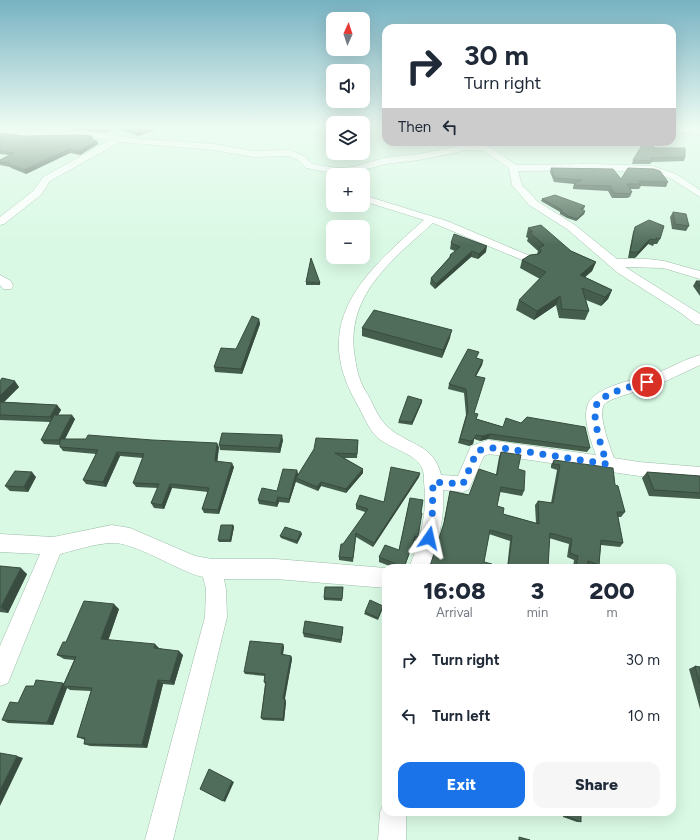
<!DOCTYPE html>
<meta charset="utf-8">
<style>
body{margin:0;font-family:Figtree,sans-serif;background:#f6f6f7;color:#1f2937;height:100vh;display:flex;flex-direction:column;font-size:15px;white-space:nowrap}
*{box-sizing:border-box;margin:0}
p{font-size:13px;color:#747a83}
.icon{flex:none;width:22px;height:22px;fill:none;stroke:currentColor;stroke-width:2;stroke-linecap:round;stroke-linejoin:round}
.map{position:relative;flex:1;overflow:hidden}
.drawer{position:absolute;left:382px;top:564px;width:294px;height:252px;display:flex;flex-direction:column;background:#fff;border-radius:12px;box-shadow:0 4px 16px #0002}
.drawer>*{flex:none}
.hud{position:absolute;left:382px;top:24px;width:294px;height:122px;border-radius:12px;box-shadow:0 4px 16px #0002;background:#fff;color:#1f2937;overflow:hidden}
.needle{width:26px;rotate:3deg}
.controls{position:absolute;left:326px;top:12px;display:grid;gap:8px}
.controls a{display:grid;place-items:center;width:44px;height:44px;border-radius:8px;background:#fff;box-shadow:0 4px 16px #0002;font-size:20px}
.pin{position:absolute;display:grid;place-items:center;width:34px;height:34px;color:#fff;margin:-17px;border:2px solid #fff;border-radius:50%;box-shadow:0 1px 4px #0007}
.me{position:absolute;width:44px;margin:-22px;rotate:11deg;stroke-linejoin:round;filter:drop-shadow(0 0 3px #0008)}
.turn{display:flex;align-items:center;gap:14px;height:84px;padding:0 16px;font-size:18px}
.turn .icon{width:52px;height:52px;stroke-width:2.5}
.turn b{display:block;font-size:28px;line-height:34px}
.then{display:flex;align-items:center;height:38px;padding:0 16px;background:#0003;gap:8px;font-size:15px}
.eta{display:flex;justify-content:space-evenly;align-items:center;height:68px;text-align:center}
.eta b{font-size:24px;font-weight:800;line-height:28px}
.cta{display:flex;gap:8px;margin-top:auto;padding:8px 16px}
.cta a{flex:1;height:46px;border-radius:12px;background:#1a73e8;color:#fff;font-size:16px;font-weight:800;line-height:46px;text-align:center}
.cta a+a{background:#f6f6f7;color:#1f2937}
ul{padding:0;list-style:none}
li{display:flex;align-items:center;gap:12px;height:56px;padding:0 16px}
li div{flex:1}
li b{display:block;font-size:15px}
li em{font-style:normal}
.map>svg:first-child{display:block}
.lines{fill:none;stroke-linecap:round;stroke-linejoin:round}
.street-casing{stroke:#9dbca9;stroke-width:1}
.street{fill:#fff;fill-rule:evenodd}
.wall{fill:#455d4d}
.shaded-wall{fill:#384c3f}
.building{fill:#506c5a;stroke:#384c3f}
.route{stroke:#1a73e8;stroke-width:7;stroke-dasharray:0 12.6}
</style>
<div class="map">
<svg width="700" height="840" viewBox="0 0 700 840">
<rect width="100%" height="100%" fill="#d9f9e4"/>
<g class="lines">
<g class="street-casing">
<path id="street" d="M 672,128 L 700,130 L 700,134 L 672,132 Z
M 0,131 L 26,132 L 83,131 L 139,139 L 213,144 L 254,151 L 290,150 L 304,156 L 312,164 L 338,168 L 352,167 L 384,158 L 419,154 L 468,144 L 478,144 L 490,147 L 516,165 L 519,165 L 594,164 L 652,166 L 676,174 L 700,190 L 700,197 L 670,178 L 652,172 L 594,170 L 518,171 L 522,185 L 537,201 L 575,225 L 617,259 L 648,259 L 664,261 L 700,271 L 700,279 L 663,268 L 625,267 L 700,314 L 700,325 L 695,324 L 681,313 L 618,273 L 567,229 L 529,205 L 512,185 L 509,168 L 484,151 L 468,150 L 419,160 L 385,164 L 353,173 L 338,174 L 306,168 L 298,160 L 289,156 L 254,157 L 213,150 L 120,142 L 50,181 L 41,195 L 4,224 L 0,225 L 0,217 L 33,191 L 43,177 L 110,140 L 83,137 L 26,138 L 0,135 Z
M 363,195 L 447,221 L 535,258 L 537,260 L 535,262 L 527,262 L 433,223 C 392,260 344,296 355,358 C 357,372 360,383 368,395 C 374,406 379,420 389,428 C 410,446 434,444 441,475 L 458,476 L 471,446 L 488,440 L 596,455 C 591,441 582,419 588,404 C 596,385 640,379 657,373 C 672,367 685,359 700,355 L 700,365 L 666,381 L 613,399 C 609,401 604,403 603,407 C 599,418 610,447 614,458 L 639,462 L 700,467 L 700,481 L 639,476 L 489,454 L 484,456 L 469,489 L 463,492 L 443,490 C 445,518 438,542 429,568 L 409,568 C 420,540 428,513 424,482 C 424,478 424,472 422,468 C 415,452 386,448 375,435 C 367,426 363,414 357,404 C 309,321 365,272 424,220 L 363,201 Z
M 0,275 L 11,281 L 13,286 L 11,289 L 3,289 L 0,285 Z
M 112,525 L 130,528 L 195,556 L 212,559 L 276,559 L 386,568 L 386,588 L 276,579 L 224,579 L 226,589 L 227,617 L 173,840 L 145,840 L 205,617 L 206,589 L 203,577 C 177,571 134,541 111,543 C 94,544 76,550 60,554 L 8,683 L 0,686 L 0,646 L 40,554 L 0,552 L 0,534 L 53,537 Z
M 386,802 L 386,812 L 406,812 L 406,840 L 378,840 L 380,812 L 384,803 Z"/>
</g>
<use href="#street" class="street"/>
</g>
<path class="wall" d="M 0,128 L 41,128 L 42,130 L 0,129 Z
M 70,128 L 160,128 L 138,136 L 116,128 L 106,133 L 83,130 L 71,130 Z
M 0,133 L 24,136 L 93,140 L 98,144 L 80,155 L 70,153 L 26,174 L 11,168 L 10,167 L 0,165 L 0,160 L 9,155 L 0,154 Z
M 655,148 L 685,157 L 684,161 L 652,162 L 650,164 L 632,164 L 633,160 Z
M 551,168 L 621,179 L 668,182 L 666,187 L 641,186 L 639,189 L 630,189 L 632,192 L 630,197 L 629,197 L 628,198 L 612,198 L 608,191 L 573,189 L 573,187 L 574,184 L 554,182 L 550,172 Z
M 542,199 L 585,206 L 584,209 L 582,210 L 585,211 L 584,214 L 576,221 L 567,218 L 560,214 L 560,212 L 541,201 Z
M 673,212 L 689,226 L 686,231 L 672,229 L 670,217 Z
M 635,227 L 660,239 L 657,244 L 654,244 L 653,246 L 648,244 L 635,258 L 628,258 L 633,232 Z
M 528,228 L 571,251 L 596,262 L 592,271 L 585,277 L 612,290 L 608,299 L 601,306 L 586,300 L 589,311 L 585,320 L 559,318 L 556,305 L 534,320 L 516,310 L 519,300 L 540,279 L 520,268 L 522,260 L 537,254 L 538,251 L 527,241 L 528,238 L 526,237 Z
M 451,243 L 486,252 L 478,259 L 471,257 L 435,289 L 430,284 L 431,278 L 449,258 L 450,255 L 455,251 L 450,249 Z
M 696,281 L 700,281 L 700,296 L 693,286 Z
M 306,282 L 320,283 L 320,285 L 306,285 Z
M 259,319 L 260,324 L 242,374 L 215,372 L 214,367 L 236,349 Z
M 362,328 L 450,338 L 442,358 L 362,336 Z
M 478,357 L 477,358 L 483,360 L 482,365 L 476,376 L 474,413 L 477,419 L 503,427 L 590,448 L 587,452 L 488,439 L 480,441 L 474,439 L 473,444 L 469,446 L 458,443 L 466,415 L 464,393 L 448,389 L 449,384 Z
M 0,381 L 19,387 L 4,402 L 57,405 L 61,410 L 58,415 L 75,419 L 65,439 L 219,447 L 217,461 L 234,467 L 219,514 L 204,513 L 202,509 L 208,492 L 172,488 L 164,509 L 154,508 L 151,503 L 158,488 L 136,487 L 133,483 L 143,458 L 120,456 L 106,487 L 86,484 L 83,480 L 96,454 L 63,451 L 60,447 L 60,445 L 44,444 L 41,440 L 50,422 L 0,420 Z
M 422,402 L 412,425 L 398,423 L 399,421 Z
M 283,440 L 280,453 L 220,450 L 219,445 Z
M 358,440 L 357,458 L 344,458 L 363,469 L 363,473 L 346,493 L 321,486 L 318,491 L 296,482 L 296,481 L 289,503 L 279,502 L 277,507 L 259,504 L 258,500 L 277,491 L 297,470 L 298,474 Z
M 501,452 L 518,469 L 524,491 L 522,496 L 500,492 L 497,506 L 503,514 L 536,523 L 535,505 L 538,501 L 551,503 L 557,470 L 551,468 L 551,465 L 554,460 L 615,485 L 625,512 L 621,517 L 618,517 L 623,543 L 620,547 L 601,545 L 599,565 L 596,568 L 591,568 L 587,567 L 587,568 L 573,568 L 574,560 L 567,557 L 569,544 L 549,538 L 548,568 L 507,568 L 510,541 L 489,534 L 484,562 L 492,568 L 430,568 L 443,526 L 450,491 L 469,495 L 496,474 L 499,457 Z
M 647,472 L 700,476 L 700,499 L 649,496 L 642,478 Z
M 420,473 L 419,477 L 373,547 L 356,537 L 353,562 L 339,560 L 339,557 L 365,512 L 356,509 L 356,505 L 384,502 Z
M 36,477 L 28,492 L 10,491 L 5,486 Z
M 410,498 L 418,537 L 417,541 L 414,541 L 404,568 L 395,568 L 379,562 L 379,557 L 399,550 Z
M 233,525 L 234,527 L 231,542 L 219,542 L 218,540 Z
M 302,534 L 297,544 L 281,538 L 280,536 Z
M 0,566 L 27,574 L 8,613 L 0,612 Z
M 343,587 L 342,601 L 324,600 L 324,598 Z
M 383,608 L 378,620 L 364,614 L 365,612 Z
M 119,609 L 108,640 L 159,648 L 183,655 L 174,685 L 163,684 L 147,748 L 90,746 L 84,744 L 85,740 L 77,737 L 91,691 L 70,690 L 67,688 L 53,725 L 8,723 L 2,720 L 18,703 L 63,683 L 64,683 L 74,660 L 64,659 L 57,655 L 66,642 Z
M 343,627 L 343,630 L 341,643 L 304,637 L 303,633 Z
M 283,644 L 284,647 L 283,655 L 291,656 L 292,659 L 285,699 L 286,702 L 284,721 L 263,720 L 261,718 L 265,684 L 264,682 L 265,676 L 245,674 L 244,672 Z
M 695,666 L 700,667 L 700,709 L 689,669 Z
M 563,812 L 581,812 L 581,822 L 577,822 L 563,817 Z"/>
<path class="shaded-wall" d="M 107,128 L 116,128 L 106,133 L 105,129 Z
M 148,128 L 160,128 L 138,136 L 137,132 Z
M 92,136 L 93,140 L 88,138 Z
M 97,141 L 98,144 L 80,155 L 79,151 Z
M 69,149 L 70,153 L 26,174 L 24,170 Z
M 585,211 L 584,214 L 576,221 L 577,219 Z
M 650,239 L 648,244 L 635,258 L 638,252 Z
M 487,246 L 486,252 L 478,259 L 479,254 Z
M 472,251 L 471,257 L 435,289 L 436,284 Z
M 596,262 L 592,271 L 577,284 L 580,275 Z
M 612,290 L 608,299 L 601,306 L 605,297 Z
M 560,296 L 556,305 L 534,320 L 537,311 Z
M 259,319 L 260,324 L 242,374 L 241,369 Z
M 452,330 L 450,338 L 442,358 L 443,350 Z
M 483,360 L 482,365 L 474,380 L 475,376 Z
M 15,381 L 19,387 L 0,406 L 0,396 Z
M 422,400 L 422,402 L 412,425 L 412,422 Z
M 57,405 L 61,410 L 54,422 L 50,417 Z
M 72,415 L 75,419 L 62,445 L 59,440 Z
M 490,434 L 488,439 L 480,441 L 482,436 Z
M 282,435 L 283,440 L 280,453 L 279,448 Z
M 474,439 L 473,444 L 469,446 L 471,441 Z
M 217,443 L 219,447 L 217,465 L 215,461 Z
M 117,452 L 120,456 L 106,487 L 103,482 Z
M 232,463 L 234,467 L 219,514 L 218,510 Z
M 363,469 L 363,473 L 346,493 L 346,489 Z
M 297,470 L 298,475 L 296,478 L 296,481 L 289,503 L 289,499 Z
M 32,472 L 36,477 L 28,492 L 24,487 Z
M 420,473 L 419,477 L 373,547 L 374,543 Z
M 321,482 L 321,486 L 318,491 L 317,487 Z
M 170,484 L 172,488 L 164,509 L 162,505 Z
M 278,497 L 279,502 L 277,507 L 276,503 Z
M 233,525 L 234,527 L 231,542 L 230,540 Z
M 301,532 L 302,534 L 297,544 L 297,541 Z
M 415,536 L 414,541 L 404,568 Z
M 21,568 L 27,574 L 8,613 L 1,607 Z
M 114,604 L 119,609 L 107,644 L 101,639 Z
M 343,627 L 343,630 L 341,643 L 341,640 Z
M 155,644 L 159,648 L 154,648 Z
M 283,644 L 284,647 L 282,657 L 281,654 Z
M 179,651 L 183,655 L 174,685 L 170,681 Z
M 291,656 L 292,659 L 284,702 L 283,699 Z
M 158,680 L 163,684 L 147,748 L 142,745 Z
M 63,683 L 68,685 L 63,686 L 67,688 L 53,725 L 47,723 Z
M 285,699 L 286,702 L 284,721 L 283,719 Z
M 17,756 L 23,758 L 0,806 L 0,790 Z
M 232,781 L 234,782 L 225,802 L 223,801 Z"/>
<path class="building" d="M 97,128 L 107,128 L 105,129 Z
M 126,128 L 148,128 L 137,132 Z
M 0,133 L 24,136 L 82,135 L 92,136 L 88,138 L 97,141 L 79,151 L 69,149 L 24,170 L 9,164 L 10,163 L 0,162 L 0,160 L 14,153 L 0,151 Z
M 644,142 L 649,142 L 655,148 L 685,148 L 685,157 L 650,158 L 652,161 L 633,160 Z
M 551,168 L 613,169 L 621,179 L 628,168 L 654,169 L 660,171 L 668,182 L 639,181 L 641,184 L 627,184 L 632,192 L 630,192 L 630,194 L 614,193 L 610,186 L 575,185 L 575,183 L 582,180 L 555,178 Z
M 555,195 L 585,206 L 581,209 L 585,211 L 577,219 L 568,216 L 561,211 L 562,210 L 542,199 Z
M 673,212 L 686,214 L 689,226 L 675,224 Z
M 649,220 L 664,226 L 660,239 L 656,238 L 656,240 L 650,239 L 638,252 L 630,252 L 635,227 Z
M 541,225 L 571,251 L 596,262 L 580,275 L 612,290 L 605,297 L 582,288 L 589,311 L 562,309 L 560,296 L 537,311 L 519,300 L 546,272 L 522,260 L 530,255 L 539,254 L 541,251 L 539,248 L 544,245 L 529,232 L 533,232 L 528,228 Z
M 454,234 L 487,246 L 479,254 L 472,251 L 436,284 L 431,278 L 451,256 L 450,255 L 460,247 L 451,243 Z
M 311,258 L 320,283 L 306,282 Z
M 696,281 L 700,281 L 700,287 Z
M 374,310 L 452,330 L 443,350 L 362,328 Z
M 252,316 L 259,319 L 241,369 L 214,367 L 221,348 L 236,349 Z
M 468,349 L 479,352 L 476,358 L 483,360 L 475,376 L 485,378 L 474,413 L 478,414 L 476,419 L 503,427 L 506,418 L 521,423 L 527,417 L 585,427 L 590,448 L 490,434 L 482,436 L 476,435 L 474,439 L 471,441 L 460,439 L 468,411 L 466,389 L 449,384 Z
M 2,378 L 15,381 L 0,396 L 0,381 Z
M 408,396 L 422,400 L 412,422 L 399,421 Z
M 0,402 L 57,405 L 50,417 L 0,415 Z
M 54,415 L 72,415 L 59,440 L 41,440 Z
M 222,433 L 282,435 L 279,448 L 219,445 Z
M 88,435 L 152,440 L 217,443 L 215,461 L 232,463 L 218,510 L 202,509 L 209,488 L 170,484 L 162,505 L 151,503 L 159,484 L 133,483 L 144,454 L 117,452 L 103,482 L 83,480 L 98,450 L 60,447 L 60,439 L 86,439 Z
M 316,438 L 358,440 L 357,454 L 335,453 L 363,469 L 346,489 L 321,482 L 317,487 L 296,478 L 314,449 Z
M 501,452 L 521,455 L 518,469 L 525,471 L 524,491 L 501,487 L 497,506 L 504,508 L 503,514 L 539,524 L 538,501 L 553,503 L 560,465 L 553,464 L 554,460 L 613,468 L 615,485 L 618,486 L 625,512 L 617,512 L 623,543 L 601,540 L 599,565 L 588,561 L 587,568 L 581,568 L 576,566 L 578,556 L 570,553 L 572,539 L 550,533 L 548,568 L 508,568 L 512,536 L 490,530 L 484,562 L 492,564 L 492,568 L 436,568 L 430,566 L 444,523 L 450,491 L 469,495 L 479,469 L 497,475 Z
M 391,467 L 420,473 L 374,543 L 356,533 L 353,558 L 339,557 L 341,544 L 343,544 L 368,509 L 356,505 L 360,495 L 384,502 Z
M 283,469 L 297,470 L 289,499 L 278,497 L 276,503 L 258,500 L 262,488 L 277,491 Z
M 15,471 L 32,472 L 24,487 L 5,486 Z
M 647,472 L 700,476 L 700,493 L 654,490 Z
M 410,498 L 423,500 L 421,513 L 422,513 L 418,537 L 415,536 L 404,568 L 395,568 L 396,564 L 379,557 L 385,545 L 399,550 Z
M 221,525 L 233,525 L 230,540 L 218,540 Z
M 285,527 L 301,532 L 297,541 L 280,536 Z
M 0,566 L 21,568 L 1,607 L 0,607 Z
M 325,587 L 343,587 L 342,599 L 324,598 Z
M 370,600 L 383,606 L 378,618 L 365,612 Z
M 84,601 L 114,604 L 101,639 L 155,644 L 154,648 L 179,651 L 170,681 L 158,680 L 142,745 L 84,744 L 85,738 L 77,737 L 92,688 L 63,686 L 76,657 L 57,655 L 63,642 L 66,642 Z
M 305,621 L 343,627 L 341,640 L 303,633 Z
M 250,641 L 283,644 L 281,654 L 291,656 L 283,699 L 285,699 L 283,719 L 261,718 L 266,682 L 264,682 L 265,674 L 244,672 Z
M 695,666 L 700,667 L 700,684 Z
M 36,680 L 63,683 L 47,723 L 2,720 L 10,702 L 18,703 L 26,686 L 34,686 Z
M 0,753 L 17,756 L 0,790 Z
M 209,769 L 232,781 L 223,801 L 200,789 Z
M 567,812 L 581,812 L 581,822 L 566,816 Z
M 519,837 L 530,840 L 519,840 Z"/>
<linearGradient id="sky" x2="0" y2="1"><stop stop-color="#77b2c2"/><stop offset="0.52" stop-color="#eefcf3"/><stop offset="1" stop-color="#eefcf3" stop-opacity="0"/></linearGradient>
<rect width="700" height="245" fill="url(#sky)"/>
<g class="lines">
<path class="route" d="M 429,538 L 432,525 L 433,482 L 463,484 L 477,451 L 488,448 L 502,448 L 607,464 C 603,452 590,414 597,404 C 604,392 634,386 647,382"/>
</g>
</svg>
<div class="controls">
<a><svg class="needle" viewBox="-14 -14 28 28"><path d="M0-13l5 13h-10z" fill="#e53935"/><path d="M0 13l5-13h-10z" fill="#747a83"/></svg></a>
<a><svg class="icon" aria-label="sound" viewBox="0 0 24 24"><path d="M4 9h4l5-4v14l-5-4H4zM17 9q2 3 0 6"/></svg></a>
<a><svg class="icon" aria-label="layers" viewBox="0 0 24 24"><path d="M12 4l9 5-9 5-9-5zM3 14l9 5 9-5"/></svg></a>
<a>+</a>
<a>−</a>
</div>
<div class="pin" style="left:647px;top:382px;background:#d93025"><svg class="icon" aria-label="arrive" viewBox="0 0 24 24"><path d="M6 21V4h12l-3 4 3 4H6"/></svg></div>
<svg class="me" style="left:429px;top:538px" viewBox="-20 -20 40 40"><path d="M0-17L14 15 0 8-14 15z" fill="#1a73e8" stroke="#fff" stroke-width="4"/></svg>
<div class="hud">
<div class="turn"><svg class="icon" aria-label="right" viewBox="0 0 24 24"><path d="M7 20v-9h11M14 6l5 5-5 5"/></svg><div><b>30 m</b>Turn right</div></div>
<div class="then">Then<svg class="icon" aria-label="left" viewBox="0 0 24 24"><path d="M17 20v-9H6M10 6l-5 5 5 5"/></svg></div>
</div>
<section class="drawer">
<div class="eta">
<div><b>16:08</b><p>Arrival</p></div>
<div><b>3</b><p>min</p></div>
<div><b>200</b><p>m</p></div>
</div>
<ul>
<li><svg class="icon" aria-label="right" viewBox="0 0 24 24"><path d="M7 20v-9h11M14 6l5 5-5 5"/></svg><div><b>Turn right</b></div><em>30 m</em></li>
<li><svg class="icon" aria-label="left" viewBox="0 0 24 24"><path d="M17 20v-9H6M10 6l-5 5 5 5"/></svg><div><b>Turn left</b></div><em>10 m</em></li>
</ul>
<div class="cta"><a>Exit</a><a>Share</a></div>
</section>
</div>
